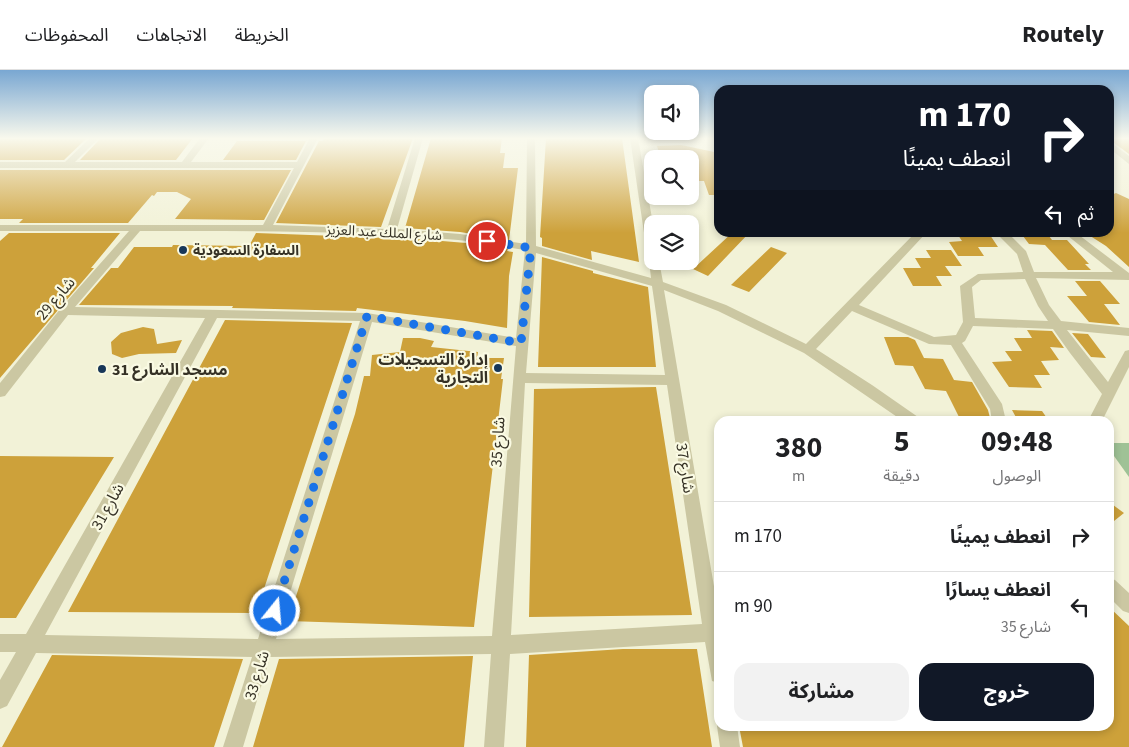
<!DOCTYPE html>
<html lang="ar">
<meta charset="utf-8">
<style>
body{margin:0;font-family:"Source Sans 3","Noto Sans Arabic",sans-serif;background:#f2f2f2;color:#202124;direction:rtl;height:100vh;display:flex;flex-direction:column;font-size:19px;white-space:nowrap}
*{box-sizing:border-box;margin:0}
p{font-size:16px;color:#757577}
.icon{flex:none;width:28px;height:28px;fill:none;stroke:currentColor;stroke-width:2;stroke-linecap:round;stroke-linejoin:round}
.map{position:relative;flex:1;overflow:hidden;direction:ltr}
.details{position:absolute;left:714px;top:346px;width:400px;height:315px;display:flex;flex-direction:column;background:#fff;border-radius:15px;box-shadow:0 2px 8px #0003;direction:rtl}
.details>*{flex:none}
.banner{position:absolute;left:714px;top:15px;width:400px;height:152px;border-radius:15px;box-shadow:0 2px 8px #0003;direction:rtl;background:#111827;color:#fff;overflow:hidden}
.tools{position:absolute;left:644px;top:15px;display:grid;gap:10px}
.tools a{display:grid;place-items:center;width:55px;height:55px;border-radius:10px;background:#fff;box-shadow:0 2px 8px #0003;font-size:25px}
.pin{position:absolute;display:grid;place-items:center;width:42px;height:42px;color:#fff;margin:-21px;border:2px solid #fff;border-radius:50%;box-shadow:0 1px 5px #0007}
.me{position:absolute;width:55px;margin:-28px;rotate:17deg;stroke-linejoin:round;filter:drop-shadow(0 0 4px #0008)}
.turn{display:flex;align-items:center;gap:18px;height:105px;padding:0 20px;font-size:22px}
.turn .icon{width:65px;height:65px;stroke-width:2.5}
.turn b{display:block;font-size:35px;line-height:42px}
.then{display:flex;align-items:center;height:48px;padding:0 20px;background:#0003;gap:10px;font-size:19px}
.eta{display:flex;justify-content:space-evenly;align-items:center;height:85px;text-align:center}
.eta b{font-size:30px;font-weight:700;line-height:35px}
.primary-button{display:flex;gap:10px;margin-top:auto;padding:10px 20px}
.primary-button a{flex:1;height:58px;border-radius:15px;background:#111827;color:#fff;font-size:20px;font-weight:700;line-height:58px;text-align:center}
.primary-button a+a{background:#f2f2f2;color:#202124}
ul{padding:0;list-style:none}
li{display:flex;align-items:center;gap:15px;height:70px;padding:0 20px;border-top:1px solid #e0e0e0}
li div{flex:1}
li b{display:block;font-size:19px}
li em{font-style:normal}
header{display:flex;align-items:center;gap:30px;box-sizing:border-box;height:70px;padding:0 25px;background:#fff;border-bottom:1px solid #e0e0e0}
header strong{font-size:24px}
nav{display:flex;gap:28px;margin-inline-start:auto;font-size:18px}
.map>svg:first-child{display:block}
.green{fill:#9fc296}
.building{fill:#cda13a}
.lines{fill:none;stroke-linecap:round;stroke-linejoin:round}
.minor{fill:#cbc7a2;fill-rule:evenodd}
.route{stroke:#1a73e8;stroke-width:9;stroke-dasharray:0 16.2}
.poi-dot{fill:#183758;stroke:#fafae3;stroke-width:2}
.labels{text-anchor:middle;stroke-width:4.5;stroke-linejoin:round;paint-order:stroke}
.far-street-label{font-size:14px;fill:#353125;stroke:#fafae3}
.far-poi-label{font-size:14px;font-weight:bold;fill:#353125;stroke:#fafae3;text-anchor:start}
.street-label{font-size:16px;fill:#353125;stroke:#fafae3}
.poi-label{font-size:16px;font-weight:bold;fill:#353125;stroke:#fafae3;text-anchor:end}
</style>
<header>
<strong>Routely</strong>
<nav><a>الخريطة</a><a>الاتجاهات</a><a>المحفوظات</a></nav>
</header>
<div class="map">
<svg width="1129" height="677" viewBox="0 0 1129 677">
<rect width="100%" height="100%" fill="#f2f2d7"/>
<path class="green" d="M 1109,373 L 1129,373 L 1129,407 L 1109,379 Z"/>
<path class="building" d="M 0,68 L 87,68 L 64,90 L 0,90 Z
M 101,68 L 193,68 L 176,90 L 80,90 Z
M 324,68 L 413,68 L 381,157 L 276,153 L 319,71 L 323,71 Z
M 431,68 L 502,68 L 500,83 L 505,83 L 503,98 L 518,98 L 509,170 L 460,162 L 405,158 Z
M 546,68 L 622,68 L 639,192 L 591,181 L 592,190 L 542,176 L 542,168 L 540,167 Z
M 1109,68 L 1129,68 L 1129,84 L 1109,69 Z
M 237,71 L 306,71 L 296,90 L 223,90 Z
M 681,75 L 719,83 L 719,125 L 709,125 L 704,111 L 690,111 L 690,89 L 661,89 L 657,76 Z
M 0,100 L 291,100 L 264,150 L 175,149 L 191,129 L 177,122 L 157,122 L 154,126 L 152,125 L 128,153 L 19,153 L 23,149 L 0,149 Z
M 1116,123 L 1129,129 L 1129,197 L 1106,176 L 1084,162 L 1109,162 L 1109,126 Z
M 733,162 L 750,162 L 708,206 L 693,199 Z
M 956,162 L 988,162 L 998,177 L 978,177 L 984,186 L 958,186 L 949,172 L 962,171 Z
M 1020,162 L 1046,162 L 1052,170 L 1067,170 L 1089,194 L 1085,194 L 1091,200 L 1068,200 L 1045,175 L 1029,174 Z
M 9,163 L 120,163 L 91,198 L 94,198 L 0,308 L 0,171 Z
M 256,163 L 418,169 L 466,173 L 508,179 L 507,181 L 513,182 L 509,206 L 507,258 L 465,251 L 357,238 L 356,241 L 232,238 L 233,236 L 79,235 L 111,198 L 118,198 L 134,177 L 172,177 L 173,175 L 249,176 Z
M 771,177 L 787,183 L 749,222 L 731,215 Z
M 926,180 L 951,180 L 962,196 L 945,196 L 952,206 L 936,206 L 942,216 L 913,216 L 903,198 L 921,198 L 915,188 L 931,188 Z
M 542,187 L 593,201 L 593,203 L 648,217 L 656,297 L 538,297 Z
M 1075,211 L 1100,211 L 1120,234 L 1104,234 L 1120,255 L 1089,252 L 1067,226 L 1087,226 Z
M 225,250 L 352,253 L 256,543 L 68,542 Z
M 143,257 L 154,259 L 157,274 L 182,270 L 176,283 L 139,284 L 122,288 L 112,284 L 111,272 L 121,263 Z
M 1027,260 L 1052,261 L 1064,278 L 1050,277 L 1059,290 L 1041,291 L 1050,305 L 1034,305 L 1042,318 L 1009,317 L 992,292 L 1012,291 L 1005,281 L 1022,281 L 1014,268 L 1032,268 Z
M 1072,263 L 1088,264 L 1106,288 L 1091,287 Z
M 884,267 L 908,267 L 915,270 L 924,288 L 943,289 L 954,310 L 972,312 L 988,340 L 990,348 L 959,347 L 946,321 L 925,319 L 913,296 L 895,295 Z
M 403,268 L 420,268 L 434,271 L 431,277 L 478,282 L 477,288 L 504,288 L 501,309 L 503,309 L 474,557 L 288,551 L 355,344 L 364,306 L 370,306 L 372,285 L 400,282 Z
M 656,317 L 692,545 L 529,547 L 534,319 Z
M 1012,340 L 1042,341 L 1049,351 L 1018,351 Z
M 0,386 L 114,387 L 16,548 L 0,548 Z
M 1109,432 L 1124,443 L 1109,455 Z
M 1109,537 L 1129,556 L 1129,677 L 743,677 L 739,656 L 1109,656 Z
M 623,579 L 697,579 L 712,677 L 526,677 L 529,585 Z
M 52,585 L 243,589 L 214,677 L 2,677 Z
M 473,586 L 464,677 L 253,677 L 279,589 Z"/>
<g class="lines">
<path class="minor" d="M 90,68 L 99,68 L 75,92 L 182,92 L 200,68 L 209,68 L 191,92 L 297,92 L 310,68 L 318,68 L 273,155 L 387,159 L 415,68 L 423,68 L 397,159 L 460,164 L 526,174 L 527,68 L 535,68 L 536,176 L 651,208 L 649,191 L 652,188 L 652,191 L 659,191 L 663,212 L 726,235 L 806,274 L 916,162 L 927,162 L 859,235 L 934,267 L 956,265 L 963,252 L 960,216 L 978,204 L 1023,202 L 1017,184 L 995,162 L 1007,162 L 1026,181 L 1034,202 L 1113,202 L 1063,162 L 1075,162 L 1129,203 L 1129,210 L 1036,208 L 1038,212 L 1049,235 L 1061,251 L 1129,258 L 1129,266 L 1067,260 L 1108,312 L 1125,281 L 1129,280 L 1129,297 L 1102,351 L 1088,351 L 1102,324 L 1070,283 L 1053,259 L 973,256 L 965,271 L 962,273 L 1002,334 L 1006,351 L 992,351 L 990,339 L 951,275 L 929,274 L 852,241 L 816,279 L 872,315 L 918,347 L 920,351 L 903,351 L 804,283 L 718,241 L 664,220 L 719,546 L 719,613 L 712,611 L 705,572 L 510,584 L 504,677 L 484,677 L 491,584 L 270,587 L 243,677 L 223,677 L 252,587 L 36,583 L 7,636 L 0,639 L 0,610 L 16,582 L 0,582 L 0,564 L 26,564 L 205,248 L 68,245 L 5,326 L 0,327 L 0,313 L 61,238 L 129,161 L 0,161 L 0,155 L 263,155 L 294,98 L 0,98 L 0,92 L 65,92 ZM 140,161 C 246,161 352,160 458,170 C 481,172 503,177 525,180 L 516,268 L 367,243 L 75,237 ZM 536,183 L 652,216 L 665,305 L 526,303 ZM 1025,209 L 1038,236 L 1048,251 L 975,248 L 972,217 L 981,210 ZM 217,248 L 360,251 L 258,569 L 45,565 ZM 372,252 L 516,276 L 492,566 L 276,569 ZM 525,313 L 667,315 L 702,554 L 511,565 Z
M 630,68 L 638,68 L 653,154 L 652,186 L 647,183 Z
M 1109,71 L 1129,86 L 1129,94 L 1109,78 Z
M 1109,508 L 1115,510 L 1129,523 L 1129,543 L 1123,541 L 1109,527 Z
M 719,652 L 719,656 L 737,656 L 740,677 L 720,677 L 717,656 Z"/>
</g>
<linearGradient id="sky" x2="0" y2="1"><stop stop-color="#79a7d2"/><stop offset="0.42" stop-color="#f9f9ed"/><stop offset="1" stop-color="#f9f9ed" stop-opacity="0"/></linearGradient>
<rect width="1129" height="163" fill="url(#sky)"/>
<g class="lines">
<path class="route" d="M 275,541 L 367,246 L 521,273 L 531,178 L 487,171"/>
</g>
<g class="poi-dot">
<circle cx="183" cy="180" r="5"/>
<circle cx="498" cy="298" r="5"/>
<circle cx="102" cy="299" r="5"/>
</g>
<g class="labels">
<g class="far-street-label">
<text transform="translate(384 162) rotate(3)" y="5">شارع الملك عبد العزيز</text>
</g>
<g class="far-poi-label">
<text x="193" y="185">السفارة السعودية</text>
</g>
<g class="street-label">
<text transform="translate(55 228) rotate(-50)" y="6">شارع 29</text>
<text transform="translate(497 372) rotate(-86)" y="6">شارع 35</text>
<text transform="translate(686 398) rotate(81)" y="6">شارع 37</text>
<text transform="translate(107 436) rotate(-61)" y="6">شارع 31</text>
<text transform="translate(256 605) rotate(-73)" y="6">شارع 33</text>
</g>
<g class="poi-label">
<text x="488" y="295">إدارة التسجيلات<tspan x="488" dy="18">التجارية</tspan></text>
<text x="112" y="305" text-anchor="start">مسجد الشارع 31</text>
</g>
</g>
</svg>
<div class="tools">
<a><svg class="icon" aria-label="sound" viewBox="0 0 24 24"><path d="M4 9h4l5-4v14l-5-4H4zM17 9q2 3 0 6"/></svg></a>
<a><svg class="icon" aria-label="search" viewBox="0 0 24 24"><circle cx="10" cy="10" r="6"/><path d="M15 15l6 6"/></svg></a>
<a><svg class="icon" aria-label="layers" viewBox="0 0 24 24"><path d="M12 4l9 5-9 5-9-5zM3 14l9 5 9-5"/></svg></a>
</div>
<div class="pin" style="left:487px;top:171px;background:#d93025"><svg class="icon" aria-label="arrive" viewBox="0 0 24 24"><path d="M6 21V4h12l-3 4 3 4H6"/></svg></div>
<svg class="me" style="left:275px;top:541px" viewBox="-20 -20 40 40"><circle r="17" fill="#1a73e8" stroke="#fff" stroke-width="3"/><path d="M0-11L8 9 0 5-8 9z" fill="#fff"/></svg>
<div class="banner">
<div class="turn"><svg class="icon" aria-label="right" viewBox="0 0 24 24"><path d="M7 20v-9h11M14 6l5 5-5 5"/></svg><div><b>170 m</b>انعطف يمينًا</div></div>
<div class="then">ثم<svg class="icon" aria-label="left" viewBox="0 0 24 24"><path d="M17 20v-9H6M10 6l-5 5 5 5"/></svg></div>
</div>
<section class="details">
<div class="eta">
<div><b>09:48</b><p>الوصول</p></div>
<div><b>5</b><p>دقيقة</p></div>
<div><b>380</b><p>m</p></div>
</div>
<ul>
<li><svg class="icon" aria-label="right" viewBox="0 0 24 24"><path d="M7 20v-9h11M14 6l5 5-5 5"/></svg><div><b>انعطف يمينًا</b></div><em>170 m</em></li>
<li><svg class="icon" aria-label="left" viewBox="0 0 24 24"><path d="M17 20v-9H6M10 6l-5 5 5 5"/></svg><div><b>انعطف يسارًا</b><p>شارع 35</p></div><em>90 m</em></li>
</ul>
<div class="primary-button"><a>خروج</a><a>مشاركة</a></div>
</section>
</div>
